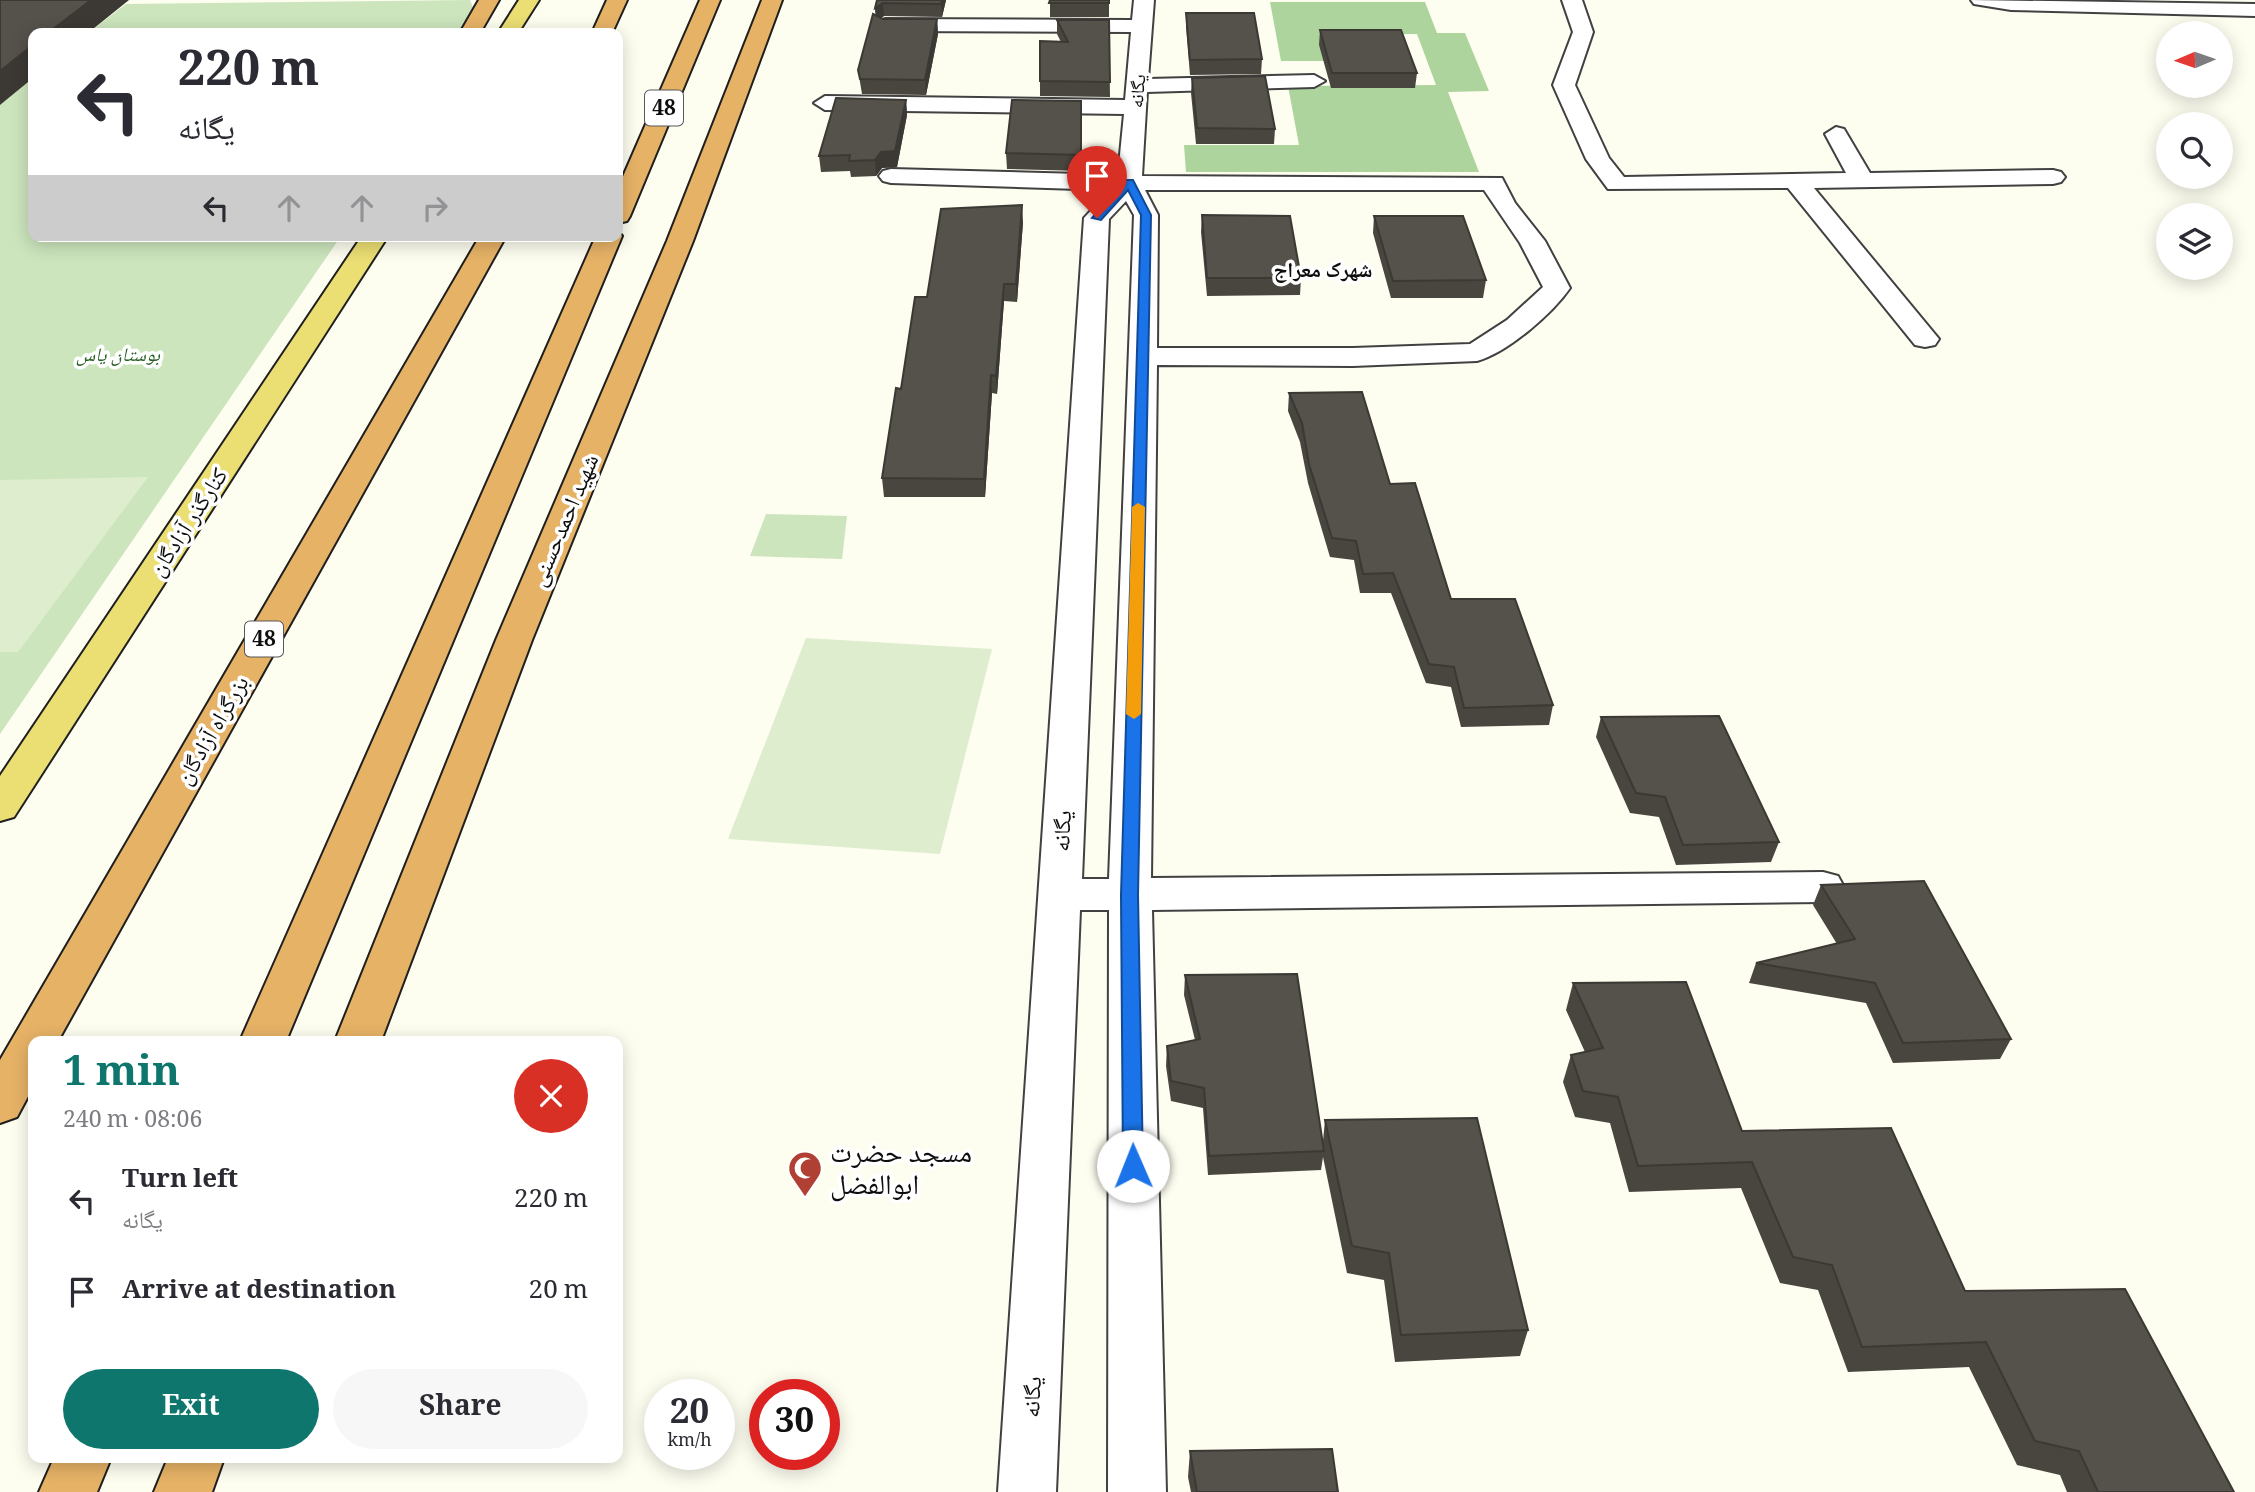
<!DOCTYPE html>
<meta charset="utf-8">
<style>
body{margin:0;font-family:Georgia,"Noto Naskh Arabic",serif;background:#f7f7f7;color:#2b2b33;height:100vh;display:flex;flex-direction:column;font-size:26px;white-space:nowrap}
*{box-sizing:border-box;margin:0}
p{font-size:23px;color:#7c7c81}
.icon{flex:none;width:38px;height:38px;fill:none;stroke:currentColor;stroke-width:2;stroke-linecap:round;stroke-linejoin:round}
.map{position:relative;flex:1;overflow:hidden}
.drawer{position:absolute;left:28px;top:1036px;width:595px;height:427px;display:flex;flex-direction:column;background:#fff;border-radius:14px;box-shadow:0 4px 18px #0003}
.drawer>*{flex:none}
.banner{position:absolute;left:28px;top:28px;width:595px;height:214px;border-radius:14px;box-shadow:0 4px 18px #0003;background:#fff;color:#2b2b33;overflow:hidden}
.needle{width:46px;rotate:268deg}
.controls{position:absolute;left:2156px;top:21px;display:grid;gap:14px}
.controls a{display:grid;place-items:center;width:77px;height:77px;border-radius:50%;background:#fff;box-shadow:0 4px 18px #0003;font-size:35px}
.speed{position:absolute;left:644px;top:1379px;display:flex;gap:14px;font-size:35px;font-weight:700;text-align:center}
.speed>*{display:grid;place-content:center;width:91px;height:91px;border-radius:50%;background:#fff;box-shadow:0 4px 18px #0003;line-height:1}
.speed small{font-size:18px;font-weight:400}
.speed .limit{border:10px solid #d22;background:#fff;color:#111}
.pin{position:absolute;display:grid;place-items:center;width:60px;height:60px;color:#fff;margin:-72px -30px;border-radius:50% 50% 50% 0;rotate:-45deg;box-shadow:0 0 7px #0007}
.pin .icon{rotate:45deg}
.me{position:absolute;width:77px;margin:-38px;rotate:359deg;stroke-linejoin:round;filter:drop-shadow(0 0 5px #0008)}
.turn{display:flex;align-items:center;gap:24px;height:147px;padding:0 35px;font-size:32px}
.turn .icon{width:91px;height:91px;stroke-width:2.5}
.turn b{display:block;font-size:49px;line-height:60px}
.lanes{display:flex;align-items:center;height:66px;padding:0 35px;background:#0003;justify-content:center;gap:35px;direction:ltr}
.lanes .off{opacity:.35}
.round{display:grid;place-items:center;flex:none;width:74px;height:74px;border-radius:37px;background:#f7f7f7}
.headline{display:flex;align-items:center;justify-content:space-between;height:119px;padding:0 35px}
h1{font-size:42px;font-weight:700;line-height:52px;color:#0f766e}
.action{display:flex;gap:14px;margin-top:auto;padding:14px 35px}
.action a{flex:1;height:80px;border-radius:42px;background:#0f766e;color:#fff;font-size:28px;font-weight:700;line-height:80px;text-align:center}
.action a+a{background:#f7f7f7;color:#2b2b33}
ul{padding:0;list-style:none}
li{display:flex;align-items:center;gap:21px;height:91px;padding:0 35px}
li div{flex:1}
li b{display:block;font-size:26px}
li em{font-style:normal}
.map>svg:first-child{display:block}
.green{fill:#cce5bd}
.forest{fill:#aed49e}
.pitch{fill:#deedce}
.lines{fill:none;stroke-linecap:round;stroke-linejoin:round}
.street-casing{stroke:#414141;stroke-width:4}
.primary-casing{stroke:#1f1f1f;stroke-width:4}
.highway-casing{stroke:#1f1f1f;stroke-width:4}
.street{fill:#fff;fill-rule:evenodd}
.primary{fill:#ebde73;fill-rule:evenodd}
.highway{fill:#e6b266;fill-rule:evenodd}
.wall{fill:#494640}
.shaded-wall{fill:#3c3934}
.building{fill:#55514b;stroke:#3c3934;stroke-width:2}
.route{fill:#1a73e8;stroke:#114b97;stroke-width:2}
.slow{fill:#f59e0b}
.labels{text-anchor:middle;stroke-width:7;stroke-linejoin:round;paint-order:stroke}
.far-street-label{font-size:19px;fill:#0e0e0e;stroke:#fff}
.far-park-label{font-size:19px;font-style:italic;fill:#285f24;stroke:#fff}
.shield{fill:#fff;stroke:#565656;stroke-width:2}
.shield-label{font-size:21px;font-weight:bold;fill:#0e0e0e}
.far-neighbourhood-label{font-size:21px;font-weight:bold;fill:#0e0e0e;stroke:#fff}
.street-label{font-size:23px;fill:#0e0e0e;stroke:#fff}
.near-poi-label{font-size:28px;fill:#0e0e0e;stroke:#fff;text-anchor:start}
</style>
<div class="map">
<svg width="2255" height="1492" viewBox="0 0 2255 1492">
<rect width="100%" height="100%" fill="#fdfdf0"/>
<path class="green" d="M 470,0 L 477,17 L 468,33 L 88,33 L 126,4 Z
M 33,78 L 33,236 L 341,236 L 0,734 L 0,105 Z
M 766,514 L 847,516 L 842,559 L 750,556 Z"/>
<path class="forest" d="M 1270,2 L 1425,2 L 1437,33 L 1465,33 L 1489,91 L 1448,92 L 1479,172 L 1186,172 L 1184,145 L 1299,145 L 1288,86 L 1436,85 L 1417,34 L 1325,35 L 1331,61 L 1281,61 Z"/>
<path class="pitch" d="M 148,477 L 18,652 L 0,652 L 0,480 Z
M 806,638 L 992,649 L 940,854 L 728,839 Z"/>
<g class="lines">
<g class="street-casing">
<path id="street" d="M 1134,0 L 1154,0 L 1148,79 L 1314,75 L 1325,81 L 1314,87 L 1147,92 L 1142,176 L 1502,178 L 1515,203 L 1545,241 L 1570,288 C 1553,313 1507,353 1477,361 L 1353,366 L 1157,365 L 1151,878 L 1823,872 L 1838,876 L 1844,887 L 1838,898 L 1823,902 L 1152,910 L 1166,1492 L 1108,1492 L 1109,910 L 1080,910 L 1056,1492 L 998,1492 L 1084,218 L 1110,190 L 891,183 L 883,181 L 879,176 L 883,171 L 891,169 L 1118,175 L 1124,114 L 825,110 L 814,103 L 825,96 L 1125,100 L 1131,32 L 885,31 L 875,25 L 885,19 L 1132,20 ZM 1145,190 L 1484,190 L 1520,243 L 1543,287 L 1507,320 L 1470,344 L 1353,348 L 1157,348 L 1158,215 ZM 1126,201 L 1134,215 L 1109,879 L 1082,879 L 1109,219 Z
M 1562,0 L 1582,0 L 1593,32 L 1575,85 L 1609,158 L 1624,177 L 1846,173 L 1825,134 L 1836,127 L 1844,129 L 1870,173 L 2053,170 L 2061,172 L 2065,177 L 2061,182 L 2053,184 L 1814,188 L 1939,339 L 1935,345 L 1925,347 L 1915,345 L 1788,188 L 1608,189 L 1586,159 L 1553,85 L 1573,32 Z
M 1971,0 L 2255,4 L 2255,16 L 2011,10 L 1974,4 Z"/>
</g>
<g class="primary-casing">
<path id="primary" d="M 519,0 L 539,0 L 518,33 L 498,33 Z
M 362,236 L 388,236 L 14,817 L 0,821 L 0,776 Z"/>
</g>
<g class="highway-casing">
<path id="highway" d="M 479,0 L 499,0 L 480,33 L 460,33 Z
M 607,0 L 627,0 L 612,33 L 592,33 Z
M 700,0 L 720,0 L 630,216 L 627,221 L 618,223 L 618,188 Z
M 762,0 L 782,0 L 693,241 L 532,640 L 381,1041 L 335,1041 L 496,640 L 667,241 Z
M 618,231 L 622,236 L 286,1041 L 240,1041 L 596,236 L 618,236 Z
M 480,236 L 506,236 L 58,1041 L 33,1041 L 33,1087 L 17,1117 L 0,1123 L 0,1060 Z
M 54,1458 L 111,1458 L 97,1492 L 39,1492 Z
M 168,1458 L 224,1458 L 212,1492 L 154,1492 Z"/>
</g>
<use href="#street" class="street"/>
<use href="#primary" class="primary"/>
<use href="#highway" class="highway"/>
</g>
<path class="wall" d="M 877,0 L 946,0 L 942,17 L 884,16 L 881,18 L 883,19 L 937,19 L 938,34 L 926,95 L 862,94 L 858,70 L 876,15 L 875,8 Z
M 1050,0 L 1109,0 L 1109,17 L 1050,17 Z
M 1186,13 L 1262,59 L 1261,74 L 1190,75 L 1186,27 Z
M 1057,20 L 1109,20 L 1110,97 L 1040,96 L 1040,81 L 1061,42 L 1057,34 Z
M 1320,30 L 1417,73 L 1415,88 L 1331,88 L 1319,45 Z
M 1192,78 L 1275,129 L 1274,144 L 1196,144 L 1191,93 Z
M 906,100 L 907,115 L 897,167 L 882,168 L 876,176 L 851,177 L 850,171 L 821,172 L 819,156 Z
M 1081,101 L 1082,171 L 1007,169 L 1006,153 Z
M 1202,215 L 1301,278 L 1300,295 L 1207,296 L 1201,232 Z
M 1374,216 L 1486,280 L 1483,298 L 1391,298 L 1373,233 Z
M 1023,222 L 1017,302 L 1004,301 L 997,394 L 992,393 L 985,497 L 884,497 L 882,478 L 901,389 L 927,297 Z
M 1289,393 L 1390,484 L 1451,599 L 1553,705 L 1549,725 L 1461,727 L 1451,687 L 1426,683 L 1391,593 L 1360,593 L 1354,560 L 1330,557 L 1308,483 L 1300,442 L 1288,411 Z
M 1601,717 L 1779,842 L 1771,862 L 1676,865 L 1659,817 L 1630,813 L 1596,737 Z
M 1821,885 L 2011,1039 L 2000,1059 L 1893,1063 L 1866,1003 L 1749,983 L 1756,963 L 1837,944 L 1813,905 Z
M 1185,975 L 1323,1141 L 1325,1120 L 1528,1330 L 1520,1356 L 1395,1362 L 1384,1280 L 1347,1273 L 1323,1157 L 1321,1170 L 1208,1175 L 1203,1108 L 1171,1101 L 1166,1066 L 1167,1046 L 1195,1040 L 1184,995 Z
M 1573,983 L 1742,1131 L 1965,1291 L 2234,1492 L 2067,1492 L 2060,1475 L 2017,1465 L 1969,1367 L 1848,1372 L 1818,1290 L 1780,1283 L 1741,1188 L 1629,1192 L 1610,1123 L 1575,1117 L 1563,1082 L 1571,1055 L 1585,1052 L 1566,1010 Z
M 1190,1451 L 1338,1492 L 1191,1492 L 1188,1477 Z"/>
<path class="shaded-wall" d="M 91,0 L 129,0 L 88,33 L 48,33 Z
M 942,0 L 946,0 L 942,17 L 941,4 Z
M 883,3 L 884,16 L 876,21 L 875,8 Z
M 937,19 L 938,34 L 926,95 L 925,80 Z
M 33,45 L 33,78 L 0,105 L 0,71 Z
M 906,100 L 907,115 L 897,167 L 882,168 L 876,176 L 875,160 Z
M 1022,205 L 1023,222 L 1017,302 L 1016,284 Z
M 1004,284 L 1004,301 L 997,394 L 996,376 Z
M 991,375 L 992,393 L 985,497 L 984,479 Z"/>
<path class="building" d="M 0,0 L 91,0 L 48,33 L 33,33 L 33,45 L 0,71 Z
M 877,0 L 942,0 L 941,4 L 883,3 L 875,8 Z
M 1050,0 L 1109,0 L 1109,3 L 1049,3 Z
M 1186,13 L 1254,13 L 1262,59 L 1190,60 Z
M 873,14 L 883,19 L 937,19 L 925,80 L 860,79 L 858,70 Z
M 1057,20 L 1109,20 L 1110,82 L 1040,81 L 1040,41 L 1068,42 Z
M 1320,30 L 1401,30 L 1417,73 L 1332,73 Z
M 1265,76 L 1275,129 L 1197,128 L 1192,78 Z
M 836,98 L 906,100 L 895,151 L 881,152 L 875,160 L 849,161 L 850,155 L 819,156 Z
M 1012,100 L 1081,101 L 1081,155 L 1006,153 Z
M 1022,205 L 1016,284 L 1004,284 L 996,376 L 991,375 L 984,479 L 882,478 L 896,388 L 901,389 L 915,297 L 927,297 L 941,209 Z
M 1202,215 L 1290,216 L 1301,278 L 1207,278 Z
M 1374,216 L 1463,216 L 1486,280 L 1393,281 Z
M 1362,392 L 1390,484 L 1415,483 L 1451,599 L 1515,599 L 1553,705 L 1464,708 L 1454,667 L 1429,664 L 1393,573 L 1363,574 L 1356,541 L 1332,538 L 1309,464 L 1302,423 L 1289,393 Z
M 1719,716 L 1779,842 L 1683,845 L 1665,797 L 1636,793 L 1601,717 Z
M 1924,881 L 2011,1039 L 1903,1043 L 1875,983 L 1756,963 L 1855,939 L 1821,885 Z
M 1297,974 L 1324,1151 L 1209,1156 L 1204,1088 L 1171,1081 L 1167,1046 L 1200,1039 L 1185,975 Z
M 1686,982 L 1742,1131 L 1891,1128 L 1965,1291 L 2125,1289 L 2234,1492 L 2098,1492 L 2079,1451 L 2035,1441 L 1986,1342 L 1862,1347 L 1832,1265 L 1793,1257 L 1752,1162 L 1638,1166 L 1618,1097 L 1583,1091 L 1571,1055 L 1603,1048 L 1573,983 Z
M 1477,1118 L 1528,1330 L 1401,1335 L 1389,1253 L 1352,1246 L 1325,1120 Z
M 1332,1449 L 1338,1492 L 1197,1492 L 1190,1451 Z"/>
<path class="route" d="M 1126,180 L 1133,180 L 1151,215 L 1138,895 L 1143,1166 L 1140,1172 L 1133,1175 L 1126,1172 L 1123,1166 L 1121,895 L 1141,215 L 1128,190 L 1101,220 L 1092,218 Z"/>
<path class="slow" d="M 1138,503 L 1145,507 L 1141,714 L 1134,719 L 1126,714 L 1132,507 Z"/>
<defs>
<g id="mosque-pin" transform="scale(1.75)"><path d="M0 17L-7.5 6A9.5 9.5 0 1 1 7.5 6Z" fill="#b03f34" stroke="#fff"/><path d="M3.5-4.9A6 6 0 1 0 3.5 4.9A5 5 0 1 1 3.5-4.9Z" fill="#fff"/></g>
</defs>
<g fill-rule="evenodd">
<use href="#mosque-pin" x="805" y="1168"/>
</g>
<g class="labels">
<g class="far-street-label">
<text transform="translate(1137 91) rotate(-85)" y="7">یگانه</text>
</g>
<g class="far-park-label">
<text x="118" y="361">بوستان یاس</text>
</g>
<g class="shield">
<rect x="645" y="90.5" width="38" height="35" rx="5"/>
<rect x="245" y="621.5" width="38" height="35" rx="5"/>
</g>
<g class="shield-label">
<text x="664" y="115">48</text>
<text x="264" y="646">48</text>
</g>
<g class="far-neighbourhood-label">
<text x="1323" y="277">شهرک معراج</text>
</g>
<g class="street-label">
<text transform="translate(564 520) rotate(-67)" y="8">شهید احمدحسنی</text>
<text transform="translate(188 522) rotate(-57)" y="8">کنارگذر آزادگان</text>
<text transform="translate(212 730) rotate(-60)" y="8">بزرگراه آزادگان</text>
<text transform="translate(1062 831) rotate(-87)" y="8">یگانه</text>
<text transform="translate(1032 1397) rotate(-87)" y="8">یگانه</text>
</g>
<g class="near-poi-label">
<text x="830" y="1162">مسجد حضرت<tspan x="830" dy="32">ابوالفضل</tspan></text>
</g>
</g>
</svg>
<div class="controls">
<a><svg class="needle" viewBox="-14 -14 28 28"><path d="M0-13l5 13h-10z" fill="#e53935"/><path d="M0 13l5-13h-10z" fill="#7c7c81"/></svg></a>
<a><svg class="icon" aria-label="search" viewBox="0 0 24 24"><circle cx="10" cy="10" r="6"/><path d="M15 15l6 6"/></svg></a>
<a><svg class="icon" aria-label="layers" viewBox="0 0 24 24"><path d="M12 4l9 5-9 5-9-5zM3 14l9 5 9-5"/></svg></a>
</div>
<div class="speed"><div>20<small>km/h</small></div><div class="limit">30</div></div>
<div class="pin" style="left:1097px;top:218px;background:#d93025"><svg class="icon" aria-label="arrive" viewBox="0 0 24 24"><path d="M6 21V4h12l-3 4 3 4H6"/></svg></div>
<svg class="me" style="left:1133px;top:1166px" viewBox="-20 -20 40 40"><circle r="19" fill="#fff"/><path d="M0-13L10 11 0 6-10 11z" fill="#1a73e8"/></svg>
<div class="banner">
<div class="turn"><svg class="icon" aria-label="left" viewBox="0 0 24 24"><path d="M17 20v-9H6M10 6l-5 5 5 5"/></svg><div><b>220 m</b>یگانه</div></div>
<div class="lanes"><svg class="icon" aria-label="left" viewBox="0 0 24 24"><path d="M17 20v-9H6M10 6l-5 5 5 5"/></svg><svg class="icon off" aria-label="ahead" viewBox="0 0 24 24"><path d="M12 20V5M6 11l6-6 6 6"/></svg><svg class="icon off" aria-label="ahead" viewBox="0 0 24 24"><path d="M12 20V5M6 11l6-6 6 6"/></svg><svg class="icon off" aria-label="right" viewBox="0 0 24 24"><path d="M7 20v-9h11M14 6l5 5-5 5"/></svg></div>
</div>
<section class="drawer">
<div class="headline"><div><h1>1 min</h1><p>240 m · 08:06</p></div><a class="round" style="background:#d93025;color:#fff"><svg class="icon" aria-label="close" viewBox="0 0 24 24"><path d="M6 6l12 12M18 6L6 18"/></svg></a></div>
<ul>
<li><svg class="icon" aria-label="left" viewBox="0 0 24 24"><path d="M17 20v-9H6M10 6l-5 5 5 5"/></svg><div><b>Turn left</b><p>یگانه</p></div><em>220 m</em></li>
<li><svg class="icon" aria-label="arrive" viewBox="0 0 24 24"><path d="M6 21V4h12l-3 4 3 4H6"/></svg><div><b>Arrive at destination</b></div><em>20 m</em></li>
</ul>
<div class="action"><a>Exit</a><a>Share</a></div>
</section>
</div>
